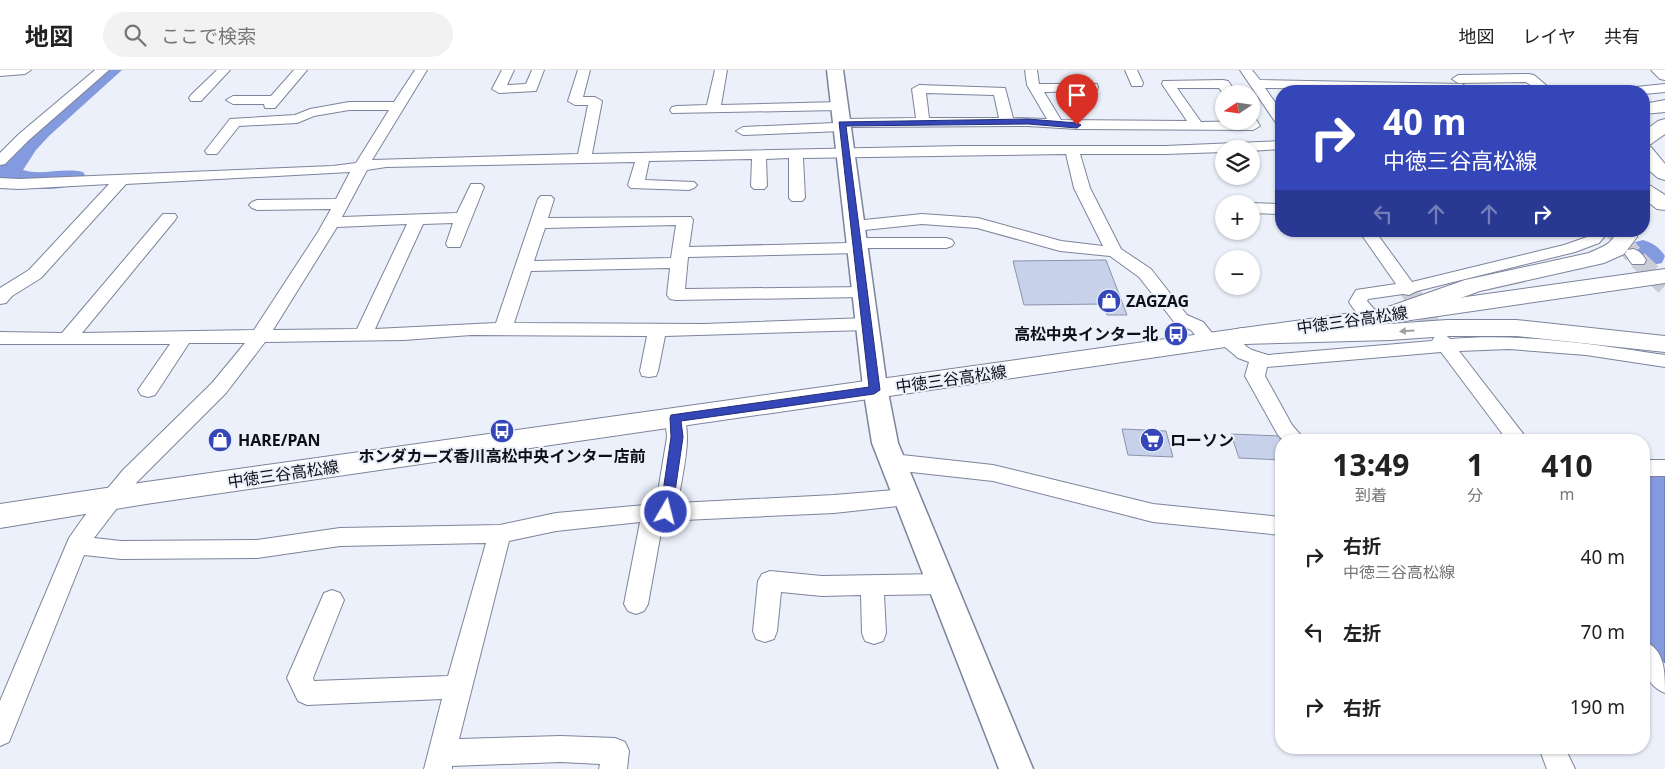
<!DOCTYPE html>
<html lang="ja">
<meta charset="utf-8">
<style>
body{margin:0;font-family:"Noto Sans","Noto Sans JP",sans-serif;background:#f2f2f2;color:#222;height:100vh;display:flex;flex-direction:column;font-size:19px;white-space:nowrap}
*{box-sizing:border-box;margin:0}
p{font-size:16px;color:#767676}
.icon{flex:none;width:28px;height:28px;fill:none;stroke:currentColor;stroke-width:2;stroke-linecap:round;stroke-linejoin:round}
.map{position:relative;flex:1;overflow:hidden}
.drawer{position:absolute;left:1275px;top:364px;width:375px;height:320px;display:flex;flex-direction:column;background:#fff;border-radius:20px;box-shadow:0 1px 4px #0004}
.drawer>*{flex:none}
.hud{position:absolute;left:1275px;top:15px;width:375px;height:152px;border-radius:20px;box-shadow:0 1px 4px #0004;background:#3446b8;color:#fff;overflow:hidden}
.needle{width:32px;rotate:257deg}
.controls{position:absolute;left:1215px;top:15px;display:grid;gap:10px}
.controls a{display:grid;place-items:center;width:45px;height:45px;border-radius:50%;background:#fff;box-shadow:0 1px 4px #0004;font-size:25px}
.pin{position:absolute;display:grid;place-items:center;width:42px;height:42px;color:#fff;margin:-51px -21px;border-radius:50% 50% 50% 0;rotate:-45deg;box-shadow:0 0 5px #0007}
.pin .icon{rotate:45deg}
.me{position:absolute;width:55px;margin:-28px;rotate:8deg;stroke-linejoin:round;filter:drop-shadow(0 0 4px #0008)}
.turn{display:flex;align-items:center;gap:18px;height:105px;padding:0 25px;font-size:22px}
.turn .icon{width:65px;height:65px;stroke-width:2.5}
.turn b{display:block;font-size:35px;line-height:42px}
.lanes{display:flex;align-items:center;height:48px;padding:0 25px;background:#0003;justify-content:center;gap:25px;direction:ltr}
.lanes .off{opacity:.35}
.eta{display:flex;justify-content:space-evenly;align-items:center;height:85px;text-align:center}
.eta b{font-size:30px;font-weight:700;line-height:35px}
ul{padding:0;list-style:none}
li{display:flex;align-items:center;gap:15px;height:75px;padding:0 25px}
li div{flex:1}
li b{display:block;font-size:19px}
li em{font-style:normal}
header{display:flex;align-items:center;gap:30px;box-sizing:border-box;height:70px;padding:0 25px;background:#fff;border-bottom:1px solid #e0e0e0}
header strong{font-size:24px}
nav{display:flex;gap:28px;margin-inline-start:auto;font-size:18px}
.search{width:350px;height:45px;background:#f2f2f2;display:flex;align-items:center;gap:12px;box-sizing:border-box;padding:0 18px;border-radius:28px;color:#767676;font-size:19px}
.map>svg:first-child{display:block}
.water{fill:#849adf;stroke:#6071a3}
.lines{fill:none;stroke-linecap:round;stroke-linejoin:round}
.river{fill:#849adf;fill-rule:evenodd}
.building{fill:#c8d1ea;stroke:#8b93aa}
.minor-tunnel-far1{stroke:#cbced9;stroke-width:14;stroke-dasharray:14 7;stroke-linecap:butt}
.minor-tunnel{stroke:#cbced9;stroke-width:19;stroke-dasharray:19 9;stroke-linecap:butt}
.minor-casing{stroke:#7c849b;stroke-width:2}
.tertiary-casing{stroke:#7c849b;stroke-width:3}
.primary-casing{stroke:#7c849b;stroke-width:2}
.motorway-casing{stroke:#7c849b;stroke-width:2}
.minor{fill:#fff;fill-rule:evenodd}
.tertiary{fill:#fff;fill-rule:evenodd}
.primary{fill:#fff;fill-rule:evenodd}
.motorway{fill:#fff;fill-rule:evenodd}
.oneway{fill:#9e9fa3}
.route{fill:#3446b8;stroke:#222e78}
.labels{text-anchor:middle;stroke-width:4;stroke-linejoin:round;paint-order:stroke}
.poi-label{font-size:16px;font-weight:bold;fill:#0d1018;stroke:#ecf0fb;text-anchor:start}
.street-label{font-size:16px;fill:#0d1018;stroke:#ecf0fb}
</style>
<header>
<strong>地図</strong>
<div class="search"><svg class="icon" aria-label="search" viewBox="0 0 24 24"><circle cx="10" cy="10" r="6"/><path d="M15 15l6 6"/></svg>ここで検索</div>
<nav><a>地図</a><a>レイヤ</a><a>共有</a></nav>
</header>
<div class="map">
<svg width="1665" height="699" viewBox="0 0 1665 699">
<rect width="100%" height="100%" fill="#ecf0fb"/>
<path class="water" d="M 1644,405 L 1665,405 L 1665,593 L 1644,565 Z"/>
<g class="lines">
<path class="river" d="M 97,0 L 122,0 L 49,66 L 36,80 L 23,100 C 42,106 63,97 83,102 L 87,108 L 83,114 C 58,120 22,123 0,109 C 0,104 0,97 0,93 C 7,69 76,17 97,0 Z
M 1643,170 C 1653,173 1659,177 1665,186 L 1662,193 C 1645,197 1638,193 1628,179 L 1632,173 Z"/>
</g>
<path class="building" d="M 1106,190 L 1127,245 L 1107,245 L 1103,234 L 1024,235 L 1013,191 Z
M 1122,359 L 1166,361 L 1173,387 L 1128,385 Z
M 1231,364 L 1280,366 L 1281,390 L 1239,388 Z"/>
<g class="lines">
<path class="minor-tunnel-far1" d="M 1611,161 L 1626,177"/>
<path class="minor-tunnel" d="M 1625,175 L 1633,184
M 1638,190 L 1665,216
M 1409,220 L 1441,270"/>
<g class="minor-casing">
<path id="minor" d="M 0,0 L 31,0 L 25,4 L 0,6 Z
M 95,0 L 109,0 L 29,70 L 5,94 L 0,95 L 0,83 L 19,64 Z
M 217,0 L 230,0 L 201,31 L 191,31 L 189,28 L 191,25 Z
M 294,0 L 307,0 L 275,38 L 265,38 L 264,34 L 233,34 L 226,30 L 233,26 L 271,26 Z
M 415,0 L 427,0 L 372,90 L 578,84 L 588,35 L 575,35 L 568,31 L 578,0 L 590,0 L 583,27 L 595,27 L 602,31 L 592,84 L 962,76 L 1165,76 L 1281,71 L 1281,79 L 1251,81 L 1251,79 L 1224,79 L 1224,82 L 1165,84 L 1080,84 L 1090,118 L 1121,179 L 1151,199 L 1187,245 L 1203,252 L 1217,269 L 1220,265 C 1235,261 1240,274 1252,280 C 1257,282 1263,283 1268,285 L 1432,271 L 1435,266 C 1441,264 1446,264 1450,269 C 1522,263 1594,274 1665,285 L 1665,297 L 1586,285 L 1509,279 L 1459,281 L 1528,370 L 1507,370 L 1441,282 L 1267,297 L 1265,306 L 1292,355 L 1305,370 L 1283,370 L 1278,365 L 1245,306 L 1249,292 L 1238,288 L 1218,271 L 1215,275 L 1209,277 L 1203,275 L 1191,260 L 1175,253 L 1139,207 L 1110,186 L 1060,181 L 977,158 L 922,154 L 855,161 L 849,159 L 847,156 L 849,153 L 855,151 L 922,144 L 978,148 L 1061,171 L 1103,176 L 1074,118 L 1066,84 L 803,88 L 805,128 L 802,131 L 792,131 L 789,128 L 789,88 L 766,89 L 767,116 L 764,119 L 754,119 L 751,116 L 752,89 L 649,91 L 645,110 L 694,112 L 697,115 L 694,118 L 689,120 L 631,118 L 628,115 L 635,92 L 386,97 L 367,100 L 342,147 L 457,143 L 471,114 L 481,114 L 484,117 L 460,177 L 448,177 L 446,174 L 453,153 L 423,154 L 375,259 L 496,253 L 538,129 L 541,126 L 551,126 L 554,129 L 548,148 L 691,147 L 693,150 L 689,177 L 849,173 L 851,170 L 857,168 L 946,168 L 952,170 L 954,173 L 952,176 L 946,178 L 866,178 L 864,181 L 858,183 L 688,187 L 685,219 L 864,217 L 870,218 L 873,222 L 870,226 L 864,227 L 676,230 L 670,229 L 667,225 L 670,198 L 531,201 L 514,253 L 704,254 L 867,248 L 873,250 L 876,254 L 873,258 L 867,260 L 665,266 L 658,301 L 656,306 L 649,307 L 642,306 L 640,301 L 647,266 L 471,265 L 404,270 L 265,272 L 226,323 L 137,412 L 94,468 L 121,471 L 257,470 L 340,458 L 500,455 L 556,443 L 656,434 L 667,367 L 665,348 L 668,343 L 675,341 L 682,343 C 694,363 681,409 678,433 L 834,425 L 907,419 L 915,421 L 918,427 L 915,433 L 907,435 L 834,443 L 663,451 L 648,534 L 644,541 L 636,544 L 628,541 L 624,534 L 640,452 L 556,461 L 509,471 L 459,669 L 561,666 L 615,668 L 625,672 L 629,681 L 627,699 L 599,699 L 600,694 L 561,692 L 452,696 L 452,699 L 424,699 L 442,629 L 307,635 L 298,631 L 287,608 L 324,523 L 332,520 L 340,523 L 344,530 L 313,608 L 314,611 L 448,606 L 486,473 L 340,476 L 257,488 L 121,489 L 84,485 L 9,672 L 0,676 L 0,631 L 69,468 L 83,448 L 123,400 L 212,313 L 245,273 L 189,273 L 155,325 L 148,327 L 141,325 L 138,320 L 170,274 L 0,274 L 0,262 L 62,263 L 163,144 L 175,144 L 177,147 L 175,150 L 82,263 L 254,260 L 318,162 L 331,139 L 257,140 L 252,138 L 249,135 L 252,132 L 257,130 L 336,129 L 350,102 L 126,114 L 41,208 L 12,226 L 6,233 L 0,234 L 0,218 L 29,200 L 109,114 L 19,119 L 0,118 L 0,108 L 19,109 L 333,96 L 356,93 L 389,40 L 349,40 L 314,46 L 297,53 L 239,56 L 217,84 L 207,84 L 205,81 L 230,49 L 295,45 L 310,39 L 349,32 L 394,32 ZM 407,154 L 357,259 L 273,260 L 337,157 ZM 676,155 L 671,188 L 534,191 L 545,158 Z
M 502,0 L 514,0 L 507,15 L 526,14 L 532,0 L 544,0 L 536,21 L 499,23 L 492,19 Z
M 715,0 L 727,0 L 721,35 L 839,32 L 846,36 L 839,40 L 672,43 L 670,40 L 672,37 L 677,36 L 707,35 Z
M 1025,0 L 1037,0 L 1039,14 L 1097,14 L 1098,17 L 1097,20 L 1092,21 L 1044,22 L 1061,50 L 1187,51 L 1162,14 L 1163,11 L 1223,10 L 1228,11 L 1237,24 L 1224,24 L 1219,18 L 1177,18 L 1201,52 L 1251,51 L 1251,47 L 1255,48 L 1260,56 L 1253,60 L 1077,59 L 1028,56 L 849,57 L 842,61 L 743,65 L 736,61 L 743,57 L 834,53 L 836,50 L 841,49 L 916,48 L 912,19 L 919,15 L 1005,18 L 1013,48 L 1047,49 L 1027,15 ZM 926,23 L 994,25 L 999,48 L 929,48 Z
M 1125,0 L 1137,0 L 1143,13 L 1142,16 L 1132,16 Z
M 1240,0 L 1252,0 L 1260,10 L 1462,14 L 1468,18 L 1465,21 L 1265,18 L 1281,41 L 1281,54 L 1276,53 Z
M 1651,0 L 1665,0 L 1665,10 L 1660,9 Z
M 1529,4 L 1534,5 L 1553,21 L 1539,21 L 1526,12 L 1458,13 L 1452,9 L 1458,5 Z
M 1665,14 L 1665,22 L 1644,24 L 1644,21 L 1629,21 L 1636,17 Z
M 1251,133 L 1281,134 L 1281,144 L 1251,143 L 1251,134 L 1249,134 Z
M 1359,161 L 1375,161 L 1412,212 L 1564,175 L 1587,167 L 1592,161 L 1609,161 L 1599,173 L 1575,182 L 1417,221 L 1409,225 L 1403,224 L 1368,229 L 1367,231 L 1381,247 L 1378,251 C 1365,255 1356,243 1349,232 L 1356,220 L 1396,214 Z
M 1633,179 C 1640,181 1642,184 1646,190 L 1644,194 L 1632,194 L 1625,184 L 1627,180 Z
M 893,384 L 993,395 L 1153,434 L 1281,447 L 1281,465 L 1153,452 L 993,411 L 893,400 L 886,398 L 883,392 L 886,386 Z
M 1644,390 L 1665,390 L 1665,406 L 1644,406 Z
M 770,501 L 822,506 L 942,504 L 950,507 L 954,514 L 950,521 L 942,524 L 884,525 L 886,563 L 883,571 L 874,574 L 865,571 L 862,563 L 861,525 L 822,526 L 781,522 L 777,561 L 774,569 L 765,572 L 756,569 L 753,561 L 758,511 L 762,504 Z
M 1644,571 C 1665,580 1665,601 1665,623 C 1642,614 1643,592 1644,571 Z
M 1539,678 L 1565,678 L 1575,699 L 1547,699 Z"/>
</g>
<g class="tertiary-casing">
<path id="tertiary" d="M 827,0 L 843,0 L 887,317 L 898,373 L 1033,699 L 999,699 L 872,373 L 863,317 Z"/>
</g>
<g class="primary-casing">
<path id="primary" d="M 1665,199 L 1665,213 L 146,434 L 0,458 L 0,434 L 146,412 Z"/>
</g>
<g class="motorway-casing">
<path id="motorway" d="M 1665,30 L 1665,42 L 1644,44 L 1644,34 Z
M 1665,49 L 1665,64 L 1651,74 L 1645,75 L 1651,77 L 1665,94 L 1665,110 L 1658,108 L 1644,96 L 1644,61 L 1658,51 Z
M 1644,114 L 1651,116 L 1665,125 L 1665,140 L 1657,139 L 1644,129 Z
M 1615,161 L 1637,161 L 1637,167 L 1624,184 L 1604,193 L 1480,221 L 1394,252 L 1385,250 L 1382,244 L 1385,238 L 1465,210 L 1589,183 C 1599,178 1615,174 1615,161 Z
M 1447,250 L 1516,250 L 1665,266 L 1665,282 L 1516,266 L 1447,266 L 1390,270 L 1242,274 L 1233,272 L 1229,266 L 1233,260 L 1242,258 L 1390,254 Z"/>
</g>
<use href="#minor" class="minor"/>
<use href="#tertiary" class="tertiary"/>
<use href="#primary" class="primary"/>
<use href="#motorway" class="motorway"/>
</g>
<defs><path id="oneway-solid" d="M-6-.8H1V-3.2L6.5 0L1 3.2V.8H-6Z" transform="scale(1.25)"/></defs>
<use class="oneway" href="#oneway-solid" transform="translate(1407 261) rotate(176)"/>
<path class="route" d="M 1028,49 L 1077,53 L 1081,55 L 1077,58 L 1028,54 L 846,56 L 880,320 L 874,324 L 681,351 L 683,367 L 672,442 L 670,446 L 662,446 L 660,442 L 671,367 L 670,348 L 671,345 L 869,317 L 839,52 Z"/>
<defs>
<g id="shop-disc" transform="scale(1.25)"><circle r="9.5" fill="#3446b8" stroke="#ecf0fb"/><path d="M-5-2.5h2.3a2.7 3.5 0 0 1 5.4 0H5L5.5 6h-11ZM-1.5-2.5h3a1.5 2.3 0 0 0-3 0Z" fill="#fff"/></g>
<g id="bus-disc" transform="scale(1.25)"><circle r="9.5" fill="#3446b8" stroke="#ecf0fb"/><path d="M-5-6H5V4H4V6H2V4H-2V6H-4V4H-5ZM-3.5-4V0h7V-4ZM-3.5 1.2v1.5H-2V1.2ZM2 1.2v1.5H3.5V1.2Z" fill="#fff"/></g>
<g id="supermarket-disc" transform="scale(1.25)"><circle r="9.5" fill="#3446b8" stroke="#ecf0fb"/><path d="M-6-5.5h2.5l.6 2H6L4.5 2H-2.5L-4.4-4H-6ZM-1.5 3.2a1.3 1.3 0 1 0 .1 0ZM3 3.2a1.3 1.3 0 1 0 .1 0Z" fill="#fff"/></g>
</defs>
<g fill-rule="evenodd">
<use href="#shop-disc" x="1109" y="231"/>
<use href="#bus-disc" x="1176" y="264"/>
<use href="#bus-disc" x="502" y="361"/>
<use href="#shop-disc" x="220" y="370"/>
<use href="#supermarket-disc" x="1152" y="370"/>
</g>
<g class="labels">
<g class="poi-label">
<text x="1126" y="237">ZAGZAG</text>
<text x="1158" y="270" text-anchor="end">高松中央インター北</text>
<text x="238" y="376">HARE/PAN</text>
<text x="1170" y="376">ローソン</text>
<text x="502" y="392" text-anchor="middle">ホンダカーズ香川高松中央インター店前</text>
</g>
<g class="street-label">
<text transform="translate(1352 250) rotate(-8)" y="6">中徳三谷高松線</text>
<text transform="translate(951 309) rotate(-8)" y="6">中徳三谷高松線</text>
<text transform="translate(283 404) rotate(-8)" y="6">中徳三谷高松線</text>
</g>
</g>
</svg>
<div class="controls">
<a><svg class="needle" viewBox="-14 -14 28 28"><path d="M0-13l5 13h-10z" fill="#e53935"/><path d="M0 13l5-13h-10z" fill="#767676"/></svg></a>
<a><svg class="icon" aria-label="layers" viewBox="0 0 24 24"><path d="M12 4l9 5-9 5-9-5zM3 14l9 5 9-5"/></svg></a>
<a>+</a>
<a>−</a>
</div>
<div class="pin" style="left:1077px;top:55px;background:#d93025"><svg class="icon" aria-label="arrive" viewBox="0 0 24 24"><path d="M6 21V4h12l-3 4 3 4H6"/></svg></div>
<svg class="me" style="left:666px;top:442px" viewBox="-20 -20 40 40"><circle r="17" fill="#3446b8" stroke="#fff" stroke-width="3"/><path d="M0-11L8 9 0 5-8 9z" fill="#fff"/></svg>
<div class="hud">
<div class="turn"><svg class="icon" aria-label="right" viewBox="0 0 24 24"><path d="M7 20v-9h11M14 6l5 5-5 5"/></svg><div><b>40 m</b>中徳三谷高松線</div></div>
<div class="lanes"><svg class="icon off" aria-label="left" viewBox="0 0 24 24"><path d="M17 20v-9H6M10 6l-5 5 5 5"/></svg><svg class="icon off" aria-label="ahead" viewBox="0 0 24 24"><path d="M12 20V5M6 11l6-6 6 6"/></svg><svg class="icon off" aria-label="ahead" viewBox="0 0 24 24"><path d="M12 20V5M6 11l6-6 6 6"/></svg><svg class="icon" aria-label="right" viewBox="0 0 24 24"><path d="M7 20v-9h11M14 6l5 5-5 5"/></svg></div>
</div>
<section class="drawer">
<div class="eta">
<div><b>13:49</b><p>到着</p></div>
<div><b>1</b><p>分</p></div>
<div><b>410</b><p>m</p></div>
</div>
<ul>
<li><svg class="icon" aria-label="right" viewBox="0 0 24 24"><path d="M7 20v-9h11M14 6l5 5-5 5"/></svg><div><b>右折</b><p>中徳三谷高松線</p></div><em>40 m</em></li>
<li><svg class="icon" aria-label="left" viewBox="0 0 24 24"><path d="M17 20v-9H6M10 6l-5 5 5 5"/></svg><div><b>左折</b></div><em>70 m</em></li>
<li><svg class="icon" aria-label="right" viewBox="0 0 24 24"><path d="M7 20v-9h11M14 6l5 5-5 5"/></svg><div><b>右折</b></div><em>190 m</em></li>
</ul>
</section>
</div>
